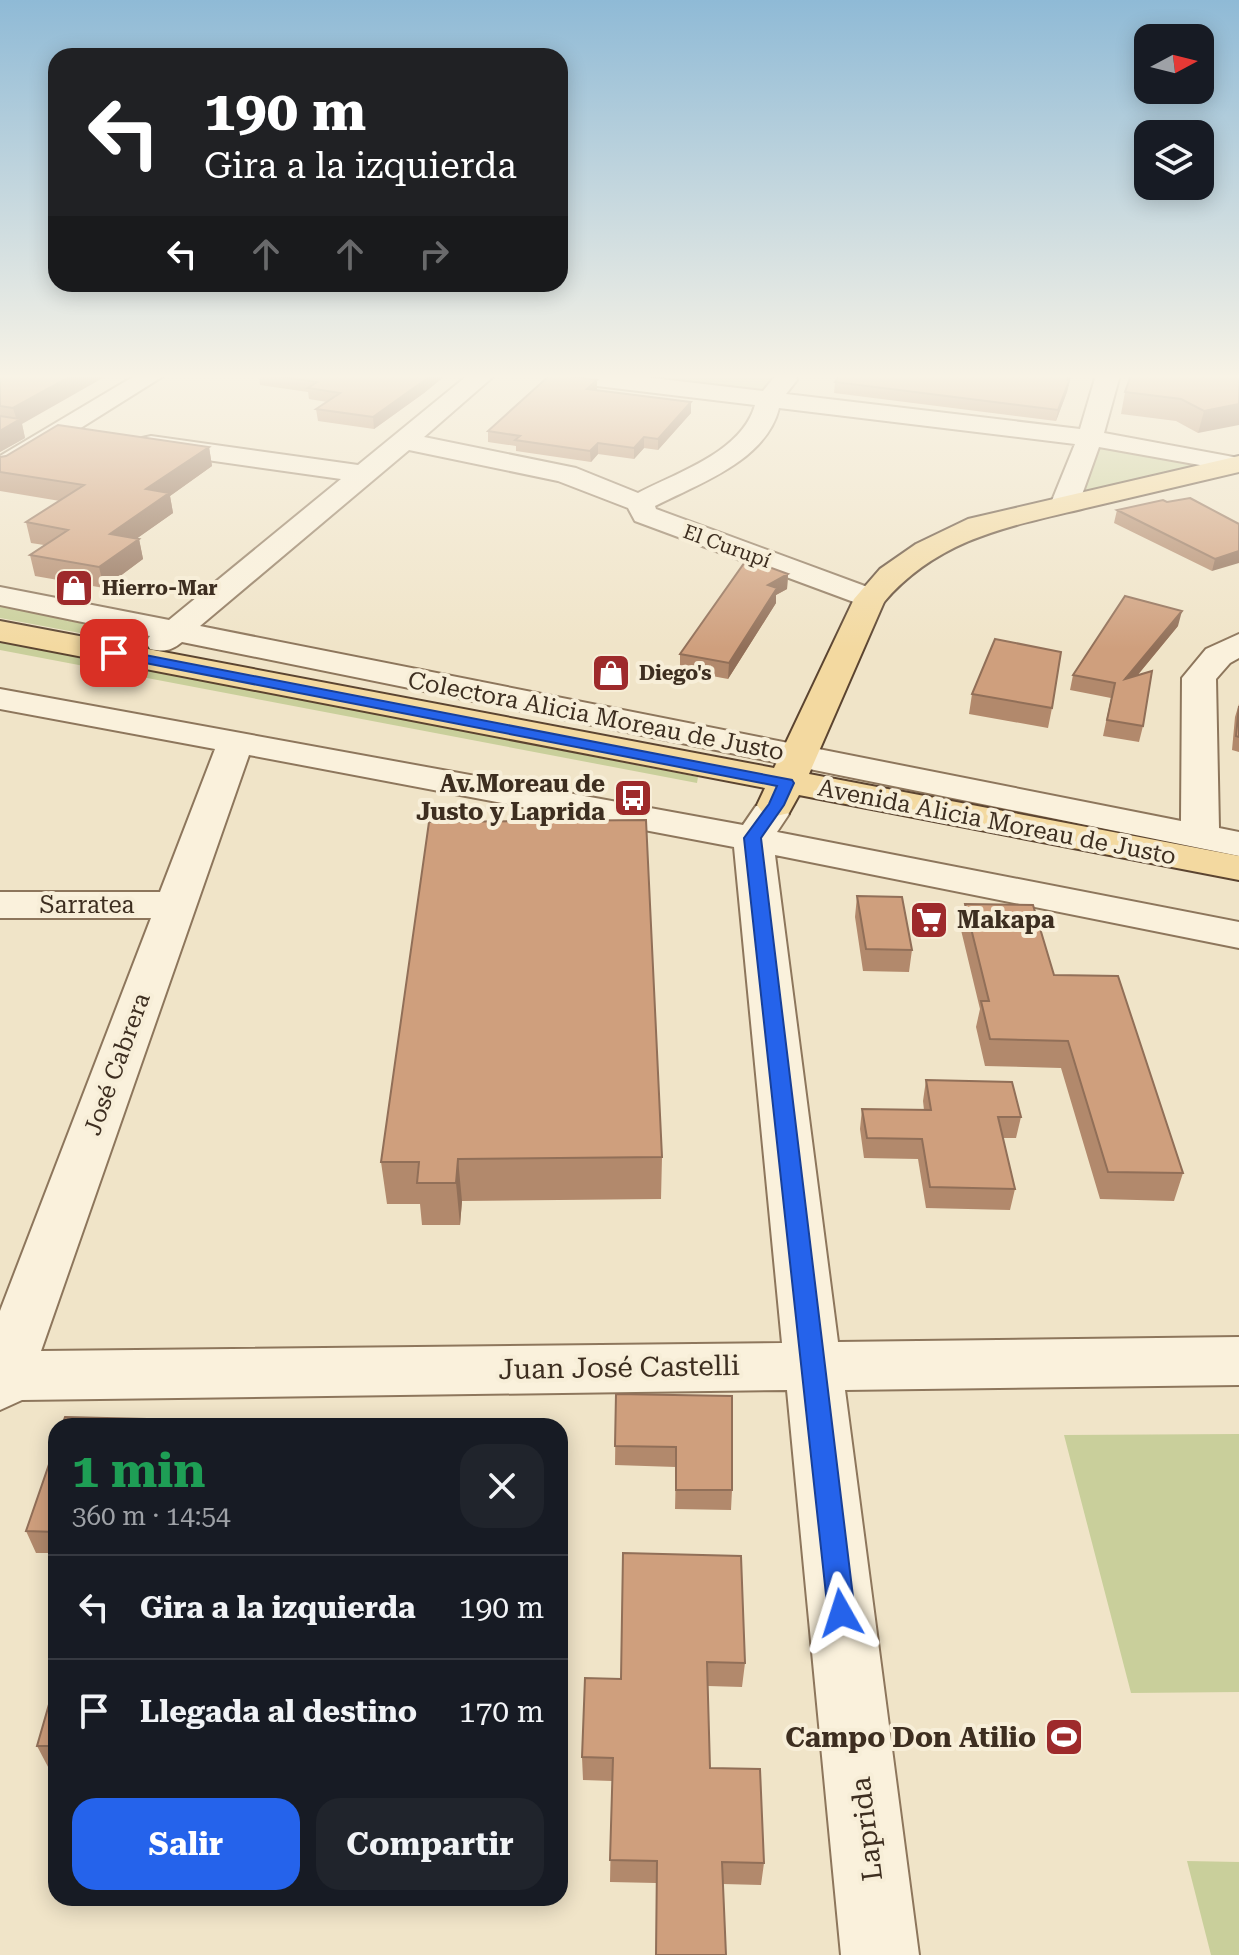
<!DOCTYPE html>
<html lang="es">
<meta charset="utf-8">
<style>
body{margin:0;font-family:"Roboto Serif",serif;background:#20242c;color:#f1f3f6;height:100vh;display:flex;flex-direction:column;font-size:30px;white-space:nowrap}
*{box-sizing:border-box;margin:0}
p{font-size:26px;color:#9ea1a6}
.icon{flex:none;width:44px;height:44px;fill:none;stroke:currentColor;stroke-width:2;stroke-linecap:round;stroke-linejoin:round}
.map{position:relative;flex:1;overflow:hidden}
.drawer{position:absolute;left:48px;top:1418px;width:520px;height:488px;display:flex;flex-direction:column;background:#171b24;border-radius:24px;box-shadow:0 4px 20px #0003}
.drawer>*{flex:none}
.hud{position:absolute;left:48px;top:48px;width:520px;height:244px;border-radius:24px;box-shadow:0 4px 20px #0003;background:#202124;color:#fff;overflow:hidden}
.needle{width:52px;rotate:83deg}
.controls{position:absolute;left:1134px;top:24px;display:grid;gap:16px}
.controls a{display:grid;place-items:center;width:80px;height:80px;border-radius:16px;background:#171b24;box-shadow:0 4px 20px #0003;font-size:40px}
.pin{position:absolute;display:grid;place-items:center;width:68px;height:68px;color:#fff;margin:-34px;border-radius:16px;box-shadow:0 4px 12px #0006}
.me{position:absolute;width:88px;margin:-44px;rotate:354deg;stroke-linejoin:round;filter:drop-shadow(0 0 6px #0008)}
.turn{display:flex;align-items:center;gap:28px;height:168px;padding:0 24px;font-size:36px}
.turn .icon{width:104px;height:104px;stroke-width:2.5}
.turn b{display:block;font-size:56px;line-height:68px}
.lanes{display:flex;align-items:center;height:76px;padding:0 24px;background:#0003;justify-content:center;gap:40px;direction:ltr}
.lanes .off{opacity:.35}
.round{display:grid;place-items:center;flex:none;width:84px;height:84px;border-radius:24px;background:#20242c}
.summary{display:flex;align-items:center;justify-content:space-between;height:136px;padding:0 24px}
h1{font-size:48px;font-weight:700;line-height:60px;color:#1e9e55}
.action{display:flex;gap:16px;margin-top:auto;padding:16px 24px}
.action a{flex:1;height:92px;border-radius:24px;background:#2563eb;color:#fff;font-size:32px;font-weight:700;line-height:92px;text-align:center}
.action a+a{background:#20242c;color:#f1f3f6}
ul{padding:0;list-style:none}
li{display:flex;align-items:center;gap:24px;height:104px;padding:0 24px;border-top:2px solid #363941}
li div{flex:1}
li b{display:block;font-size:30px}
li em{font-style:normal}
.map>svg:first-child{display:block}
.green{fill:#c9cf9b}
.lines{fill:none;stroke-linecap:round;stroke-linejoin:round}
.minor-casing{stroke:#8d765c;stroke-width:4}
.major-casing{stroke:#5b4430;stroke-width:4}
.minor{fill:#faf1dc;fill-rule:evenodd}
.major{fill:#f3d9a0;fill-rule:evenodd}
.wall{fill:#b2896c}
.shaded-wall{fill:#916f58}
.building{fill:#cf9f7d;stroke:#916f58;stroke-width:2}
.route{fill:#2563eb;stroke:#184099;stroke-width:2}
.labels{text-anchor:middle;stroke-width:8;stroke-linejoin:round;paint-order:stroke}
.far-street-label{font-size:20px;fill:#3d2e20;stroke:#f7eed8}
.far-poi-label{font-size:20px;font-weight:bold;fill:#3d2e20;stroke:#f7eed8;text-anchor:start}
.street-label{font-size:24px;fill:#3d2e20;stroke:#f7eed8}
.poi-label{font-size:24px;font-weight:bold;fill:#3d2e20;stroke:#f7eed8;text-anchor:end}
.near-street-label{font-size:28px;fill:#3d2e20;stroke:#f7eed8}
.near-poi-label{font-size:28px;font-weight:bold;fill:#3d2e20;stroke:#f7eed8;text-anchor:end}
</style>
<div class="map">
<svg width="1239" height="1955" viewBox="0 0 1239 1955">
<rect width="100%" height="100%" fill="#f0e4c8"/>
<path class="green" d="M 579,375 L 784,375 L 767,398 Z
M 1085,444 L 1216,468 L 1073,498 Z
M 0,605 L 137,636 L 128,642 L 0,618 Z
M 0,641 L 698,777 L 697,783 L 0,650 Z
M 1239,1434 L 1239,1692 L 1131,1693 L 1064,1435 Z
M 1187,1861 L 1239,1862 L 1239,1955 L 1211,1955 Z"/>
<g class="lines">
<g class="minor-casing">
<path id="minor" d="M 136,375 L 165,375 L 9,473 L 0,475 L 0,456 Z
M 468,375 L 495,375 L 424,437 L 576,468 L 638,493 C 678,472 742,452 755,405 L 564,382 L 556,380 L 552,375 L 627,375 L 763,391 L 776,375 L 794,375 L 797,380 L 786,394 L 1080,429 L 1096,375 L 1120,375 L 1104,433 L 1239,458 L 1239,472 L 1099,447 L 1079,503 L 1075,509 L 1065,511 L 1055,509 L 1051,503 L 1075,444 L 779,408 C 766,461 698,484 655,506 L 656,509 L 881,592 L 886,599 L 881,606 L 870,608 L 635,521 L 628,508 L 558,481 L 409,450 L 200,626 L 1181,821 L 1182,678 L 1206,649 L 1239,634 L 1239,658 L 1230,663 L 1216,679 L 1219,828 L 1239,832 L 1239,856 L 182,642 C 171,651 164,652 150,649 L 146,642 L 150,636 L 0,605 L 0,587 L 169,620 L 341,479 L 151,452 L 142,450 L 138,444 L 142,438 L 151,436 L 358,465 Z
M 0,689 L 743,825 L 756,806 L 770,802 L 784,806 L 789,814 L 777,832 L 1239,922 L 1239,948 L 775,855 L 838,1342 L 1239,1337 L 1239,1385 L 845,1390 L 919,1955 L 841,1955 L 787,1390 L 22,1400 L 0,1410 L 0,1311 L 151,918 L 0,918 L 0,892 L 160,892 L 215,749 L 0,709 ZM 249,755 L 734,847 L 782,1343 L 41,1351 Z"/>
</g>
<g class="major-casing">
<path id="major" d="M 1239,456 L 1239,472 C 1189,484 1140,495 1090,507 C 1012,526 940,537 884,602 L 809,774 L 1239,856 L 1239,880 L 799,795 L 789,813 L 776,816 L 763,813 L 757,805 L 765,788 L 0,641 L 0,621 L 774,768 L 854,599 L 880,569 L 916,544 L 968,519 Z"/>
</g>
<use href="#minor" class="minor"/>
<use href="#major" class="major"/>
</g>
<path class="wall" d="M 0,375 L 22,424 L 25,438 L 0,452 Z
M 259,375 L 446,375 L 424,393 L 374,429 L 318,421 L 316,409 L 327,402 L 309,399 L 308,392 L 260,385 Z
M 840,375 L 1071,375 L 1067,392 L 1056,421 L 834,393 L 835,382 Z
M 1239,375 L 1198,433 L 1176,421 L 1121,414 L 1125,392 Z
M 597,380 L 597,390 L 691,402 L 691,413 L 658,450 L 644,448 L 634,459 L 598,454 L 591,462 L 516,451 L 516,446 L 488,442 L 488,431 Z
M 209,447 L 212,466 L 170,496 L 173,513 L 137,538 L 139,539 L 143,559 L 104,588 L 35,576 L 30,555 L 44,545 L 31,543 L 26,522 L 60,501 L 0,491 L 0,457 Z
M 1167,502 L 1239,524 L 1212,571 L 1114,523 L 1117,510 Z
M 788,574 L 787,589 L 776,595 L 776,603 L 728,679 L 680,670 L 680,654 Z
M 1178,626 L 1137,676 L 1143,726 L 1139,742 L 1103,736 L 1111,698 L 1070,690 L 1073,675 Z
M 972,694 L 1052,708 L 1048,728 L 969,714 Z
M 1239,704 L 1239,752 L 1232,750 L 1235,717 Z
M 429,822 L 662,1157 L 661,1199 L 462,1201 L 460,1225 L 422,1225 L 420,1204 L 387,1204 L 381,1162 Z
M 857,896 L 912,950 L 909,972 L 863,971 L 855,917 Z
M 965,904 L 1054,975 L 1183,1173 L 1174,1201 L 1100,1199 L 1061,1068 L 985,1066 L 976,1027 L 980,1009 L 961,930 Z
M 926,1080 L 1021,1117 L 1016,1138 L 1003,1138 L 1015,1189 L 1010,1210 L 926,1208 L 918,1159 L 864,1158 L 860,1129 L 862,1109 L 924,1110 L 923,1101 Z
M 616,1394 L 732,1490 L 731,1510 L 675,1509 L 676,1467 L 615,1465 Z
M 56,1444 L 56,1553 L 36,1553 L 26,1531 Z
M 623,1553 L 745,1663 L 742,1687 L 708,1686 L 710,1768 L 764,1863 L 761,1885 L 723,1884 L 726,1955 L 656,1955 L 656,1883 L 610,1882 L 612,1781 L 583,1780 L 582,1757 L 621,1679 Z
M 56,1680 L 56,1782 L 37,1746 Z"/>
<path class="shaded-wall" d="M 73,375 L 108,375 L 22,424 L 25,438 L 0,452 L 0,431 L 17,421 L 13,408 Z
M 432,375 L 446,375 L 424,393 L 374,429 L 373,417 Z
M 1069,375 L 1071,375 L 1067,392 L 1056,421 L 1058,410 Z
M 597,380 L 597,390 L 587,389 Z
M 691,402 L 691,413 L 658,450 L 658,439 Z
M 1239,404 L 1239,425 L 1198,433 L 1204,411 Z
M 644,437 L 644,448 L 634,459 L 634,448 Z
M 598,443 L 598,454 L 591,462 L 590,451 Z
M 209,447 L 212,466 L 170,496 L 173,513 L 115,554 L 110,534 L 146,489 Z
M 139,539 L 143,559 L 104,588 L 99,567 Z
M 1239,551 L 1239,563 L 1212,571 L 1215,559 Z
M 788,574 L 787,589 L 776,595 L 776,603 L 728,679 L 729,663 L 768,585 Z
M 1182,611 L 1178,626 L 1121,695 L 1125,679 Z
M 458,1159 L 462,1201 L 460,1225 L 456,1183 Z"/>
<path class="building" d="M 0,375 L 73,375 L 13,408 L 0,406 Z
M 268,375 L 432,375 L 373,417 L 316,409 L 340,393 L 308,388 L 317,382 Z
M 550,375 L 563,375 L 597,380 L 587,389 L 691,402 L 658,439 L 644,437 L 634,448 L 598,443 L 590,451 L 515,440 L 520,436 L 488,431 Z
M 840,375 L 1069,375 L 1067,380 L 1069,381 L 1058,410 L 835,382 Z
M 1131,375 L 1239,375 L 1239,404 L 1204,411 L 1181,399 L 1125,392 Z
M 0,416 L 20,419 L 0,431 Z
M 58,425 L 209,447 L 146,489 L 169,493 L 110,534 L 139,539 L 99,567 L 30,555 L 68,530 L 26,522 L 84,485 L 0,472 L 0,457 L 6,456 Z
M 1190,498 L 1239,524 L 1239,551 L 1215,559 L 1117,510 L 1163,500 L 1167,502 Z
M 747,559 L 788,574 L 768,585 L 777,588 L 729,663 L 680,654 Z
M 1125,596 L 1182,611 L 1125,679 L 1152,671 L 1143,726 L 1107,720 L 1115,683 L 1073,675 Z
M 995,639 L 1061,652 L 1052,708 L 972,694 Z
M 1239,706 L 1239,737 L 1236,736 Z
M 646,820 L 662,1157 L 458,1159 L 456,1183 L 417,1183 L 419,1162 L 381,1162 L 429,822 Z
M 857,896 L 902,897 L 912,950 L 866,949 Z
M 965,904 L 1033,905 L 1054,975 L 1118,976 L 1183,1173 L 1108,1172 L 1068,1041 L 990,1039 L 981,1001 L 989,1001 Z
M 926,1080 L 1012,1082 L 1021,1117 L 998,1117 L 1015,1189 L 930,1187 L 922,1139 L 867,1138 L 862,1109 L 931,1110 Z
M 616,1394 L 732,1396 L 732,1490 L 676,1490 L 676,1447 L 615,1446 Z
M 65,1417 L 146,1419 L 144,1426 L 62,1426 Z
M 56,1444 L 56,1532 L 26,1531 Z
M 623,1553 L 741,1556 L 745,1663 L 707,1662 L 710,1768 L 760,1769 L 764,1863 L 722,1862 L 726,1955 L 656,1955 L 657,1861 L 610,1860 L 613,1758 L 582,1757 L 585,1678 L 621,1679 Z
M 56,1680 L 56,1746 L 37,1746 Z"/>
<linearGradient id="sky" x2="0" y2="1"><stop stop-color="#8fbad6"/><stop offset="0.58" stop-color="#f8f3e6"/><stop offset="1" stop-color="#f8f3e6" stop-opacity="0"/></linearGradient>
<rect width="1239" height="649" fill="url(#sky)"/>
<path class="route" d="M 114,649 L 792,780 L 794,783 L 784,805 L 761,838 L 855,1613 L 851,1622 L 841,1626 L 832,1622 L 828,1613 L 744,838 L 769,804 L 777,786 L 109,656 L 109,650 Z"/>
<defs>
<g id="shop-square" transform="scale(2)"><rect x="-9" y="-9" width="18" height="18" rx="4" fill="#9e2a2b" stroke="#f7eed8"/><path d="M-5-2.5h2.3a2.7 3.5 0 0 1 5.4 0H5L5.5 6h-11ZM-1.5-2.5h3a1.5 2.3 0 0 0-3 0Z" fill="#fff"/></g>
<g id="bus-square" transform="scale(2)"><rect x="-9" y="-9" width="18" height="18" rx="4" fill="#9e2a2b" stroke="#f7eed8"/><path d="M-5-6H5V4H4V6H2V4H-2V6H-4V4H-5ZM-3.5-4V0h7V-4ZM-3.5 1.2v1.5H-2V1.2ZM2 1.2v1.5H3.5V1.2Z" fill="#fff"/></g>
<g id="supermarket-square" transform="scale(2)"><rect x="-9" y="-9" width="18" height="18" rx="4" fill="#9e2a2b" stroke="#f7eed8"/><path d="M-6-5.5h2.5l.6 2H6L4.5 2H-2.5L-4.4-4H-6ZM-1.5 3.2a1.3 1.3 0 1 0 .1 0ZM3 3.2a1.3 1.3 0 1 0 .1 0Z" fill="#fff"/></g>
<g id="stadium-square" transform="scale(2)"><rect x="-9" y="-9" width="18" height="18" rx="4" fill="#9e2a2b" stroke="#f7eed8"/><path d="M0-5a6.5 5 0 1 0 0 10a6.5 5 0 1 0 0-10ZM-3.5-1.8h7v3.6h-7Z" fill="#fff"/></g>
</defs>
<g fill-rule="evenodd">
<use href="#shop-square" x="74" y="588"/>
<use href="#shop-square" x="611" y="673"/>
<use href="#bus-square" x="633" y="798"/>
<use href="#supermarket-square" x="929" y="920"/>
<use href="#stadium-square" x="1064" y="1737"/>
</g>
<g class="labels">
<g class="far-street-label">
<text transform="translate(727 546) rotate(20)" y="7">El Curupí</text>
</g>
<g class="far-poi-label">
<text x="102" y="595">Hierro-Mar</text>
<text x="639" y="680">Diego's</text>
</g>
<g class="street-label">
<text transform="translate(596 716) rotate(11)" y="8">Colectora Alicia Moreau de Justo</text>
<text transform="translate(997 822) rotate(11)" y="8">Avenida Alicia Moreau de Justo</text>
<text x="87" y="913">Sarratea</text>
<text transform="translate(117 1064) rotate(-70)" y="8">José Cabrera</text>
</g>
<g class="poi-label">
<text x="605" y="792">Av.Moreau de<tspan x="605" dy="28">Justo y Laprida</tspan></text>
<text x="957" y="928" text-anchor="start">Makapa</text>
</g>
<g class="near-street-label">
<text transform="translate(619 1367) rotate(-1)" y="10">Juan José Castelli</text>
<text transform="translate(866 1829) rotate(-97)" y="10">Laprida</text>
</g>
<g class="near-poi-label">
<text x="1036" y="1747">Campo Don Atilio</text>
</g>
</g>
</svg>
<div class="controls">
<a><svg class="needle" viewBox="-14 -14 28 28"><path d="M0-13l5 13h-10z" fill="#e53935"/><path d="M0 13l5-13h-10z" fill="#9ea1a6"/></svg></a>
<a><svg class="icon" aria-label="layers" viewBox="0 0 24 24"><path d="M12 4l9 5-9 5-9-5zM3 14l9 5 9-5"/></svg></a>
</div>
<div class="pin" style="left:114px;top:653px;background:#d93025"><svg class="icon" aria-label="arrive" viewBox="0 0 24 24"><path d="M6 21V4h12l-3 4 3 4H6"/></svg></div>
<svg class="me" style="left:841px;top:1613px" viewBox="-20 -20 40 40"><path d="M0-17L14 15 0 8-14 15z" fill="#2563eb" stroke="#fff" stroke-width="4"/></svg>
<div class="hud">
<div class="turn"><svg class="icon" aria-label="left" viewBox="0 0 24 24"><path d="M17 20v-9H6M10 6l-5 5 5 5"/></svg><div><b>190 m</b>Gira a la izquierda</div></div>
<div class="lanes"><svg class="icon" aria-label="left" viewBox="0 0 24 24"><path d="M17 20v-9H6M10 6l-5 5 5 5"/></svg><svg class="icon off" aria-label="ahead" viewBox="0 0 24 24"><path d="M12 20V5M6 11l6-6 6 6"/></svg><svg class="icon off" aria-label="ahead" viewBox="0 0 24 24"><path d="M12 20V5M6 11l6-6 6 6"/></svg><svg class="icon off" aria-label="right" viewBox="0 0 24 24"><path d="M7 20v-9h11M14 6l5 5-5 5"/></svg></div>
</div>
<section class="drawer">
<div class="summary"><div><h1>1 min</h1><p>360 m · 14:54</p></div><a class="round"><svg class="icon" aria-label="close" viewBox="0 0 24 24"><path d="M6 6l12 12M18 6L6 18"/></svg></a></div>
<ul>
<li><svg class="icon" aria-label="left" viewBox="0 0 24 24"><path d="M17 20v-9H6M10 6l-5 5 5 5"/></svg><div><b>Gira a la izquierda</b></div><em>190 m</em></li>
<li><svg class="icon" aria-label="arrive" viewBox="0 0 24 24"><path d="M6 21V4h12l-3 4 3 4H6"/></svg><div><b>Llegada al destino</b></div><em>170 m</em></li>
</ul>
<div class="action"><a>Salir</a><a>Compartir</a></div>
</section>
</div>
